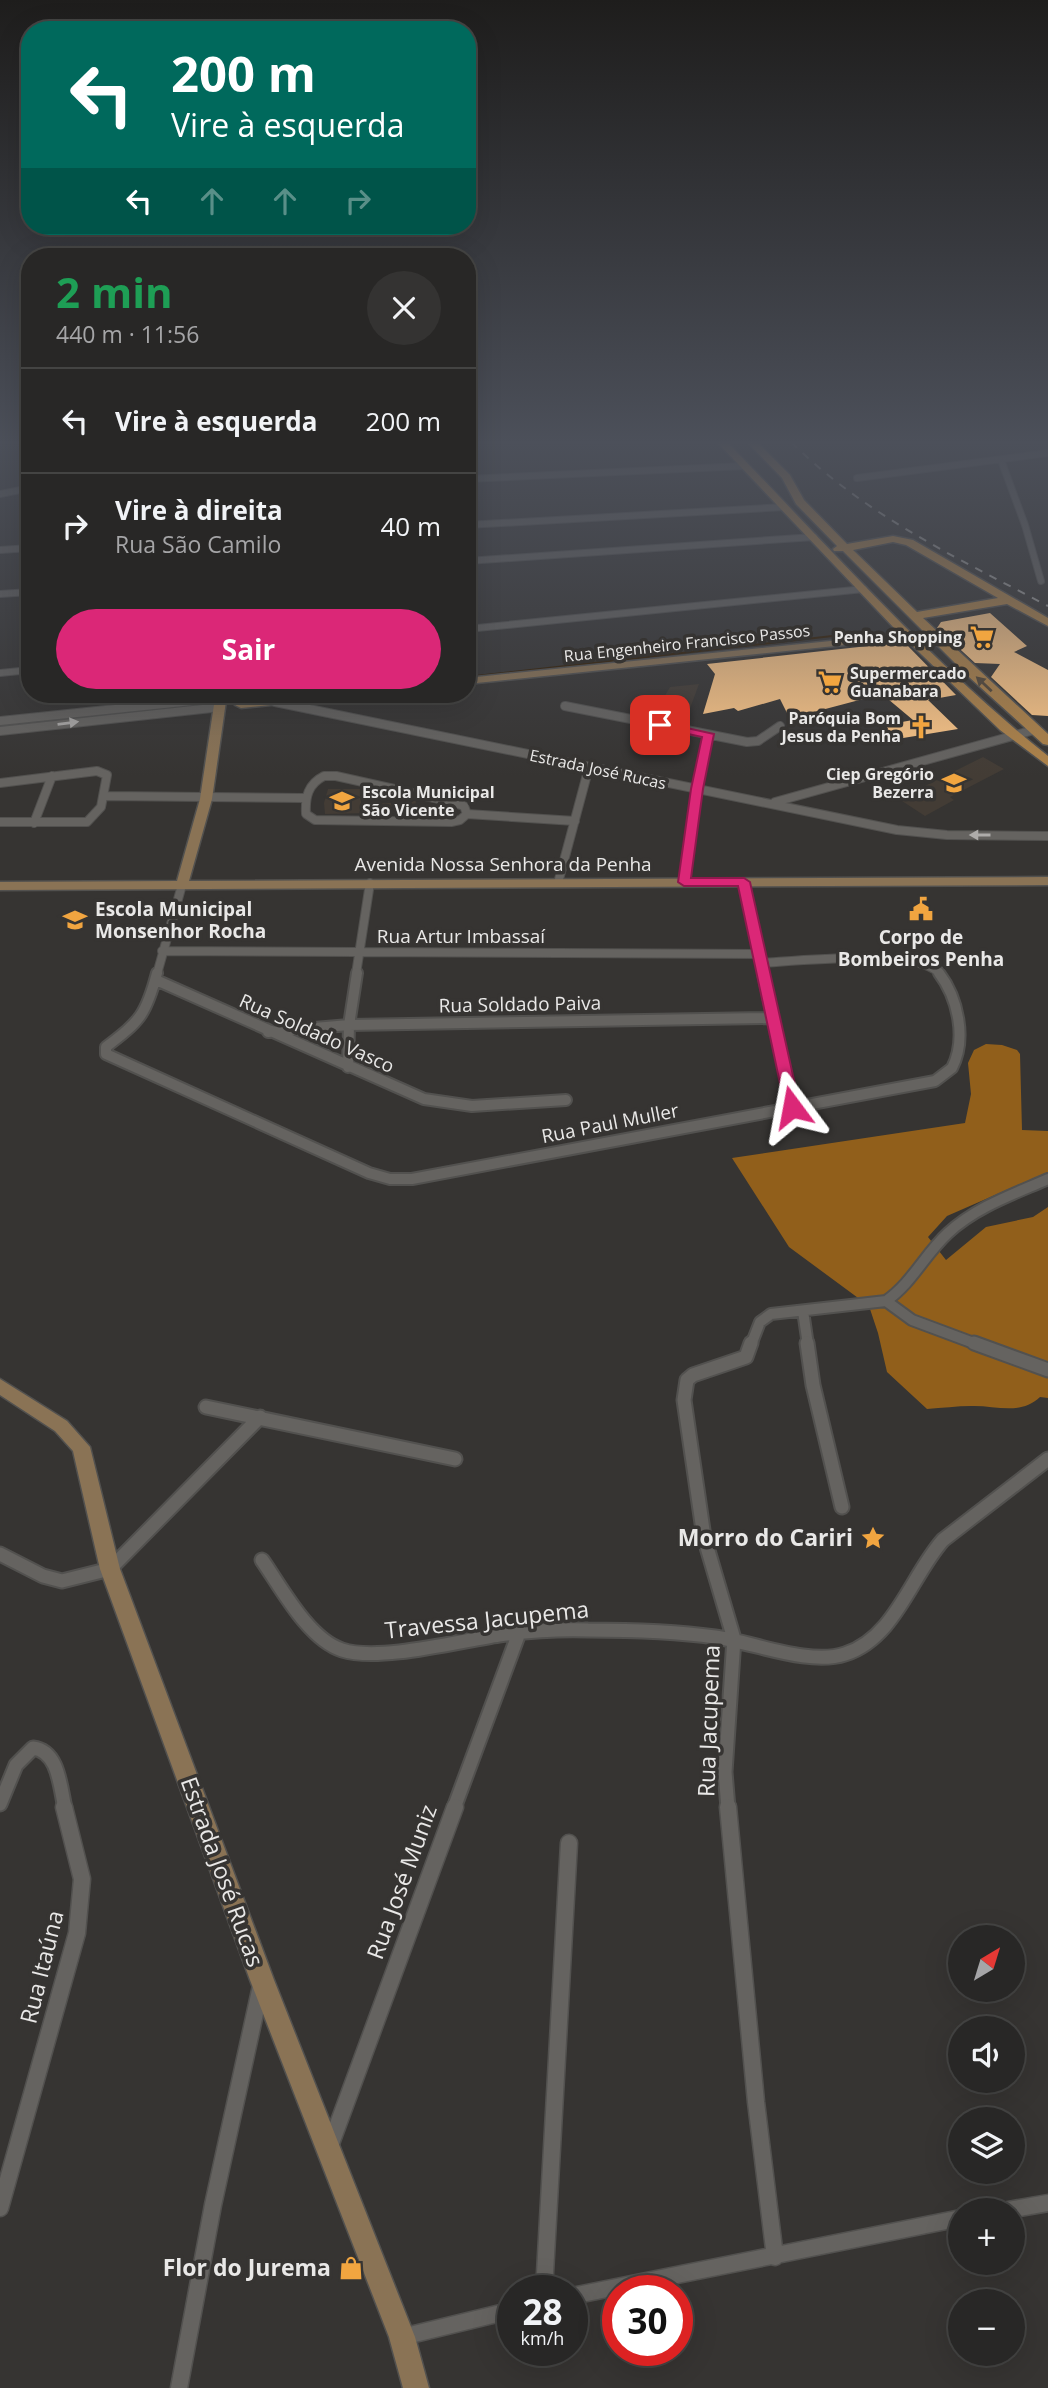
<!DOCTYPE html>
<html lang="pt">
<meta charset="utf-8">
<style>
body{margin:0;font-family:"Open Sans",sans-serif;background:#343332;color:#f1f3f6;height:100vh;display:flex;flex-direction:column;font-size:26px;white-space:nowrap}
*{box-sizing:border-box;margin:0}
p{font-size:23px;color:#a5a5a7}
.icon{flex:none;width:38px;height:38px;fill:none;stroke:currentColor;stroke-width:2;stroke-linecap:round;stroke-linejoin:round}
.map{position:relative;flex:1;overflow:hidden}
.panel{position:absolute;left:21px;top:248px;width:455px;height:455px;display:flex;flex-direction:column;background:#282726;border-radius:28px;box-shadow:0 7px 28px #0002,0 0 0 2px #444443}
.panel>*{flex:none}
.banner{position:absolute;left:21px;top:21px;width:455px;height:214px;border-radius:28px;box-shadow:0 7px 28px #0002,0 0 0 2px #444443;background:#00695c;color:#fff;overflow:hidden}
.needle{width:46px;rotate:38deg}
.controls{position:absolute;left:948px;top:1925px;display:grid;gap:14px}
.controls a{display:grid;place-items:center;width:77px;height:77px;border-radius:50%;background:#282726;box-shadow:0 7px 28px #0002,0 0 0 2px #444443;font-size:35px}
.speed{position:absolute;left:497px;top:2275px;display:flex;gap:14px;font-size:35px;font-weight:700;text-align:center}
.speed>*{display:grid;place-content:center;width:91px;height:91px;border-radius:50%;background:#282726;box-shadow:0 7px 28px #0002,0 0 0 2px #444443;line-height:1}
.speed small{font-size:18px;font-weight:400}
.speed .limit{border:10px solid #d22;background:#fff;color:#111}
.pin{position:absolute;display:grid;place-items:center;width:60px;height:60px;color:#fff;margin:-30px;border-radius:14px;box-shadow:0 4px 10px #0006}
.me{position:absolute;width:77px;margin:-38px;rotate:347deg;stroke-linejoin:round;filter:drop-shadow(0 0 5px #0008)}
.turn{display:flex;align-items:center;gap:24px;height:147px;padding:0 35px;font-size:32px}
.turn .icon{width:91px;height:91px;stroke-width:2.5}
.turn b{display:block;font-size:49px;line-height:60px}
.lanes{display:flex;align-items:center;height:66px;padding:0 35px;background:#0003;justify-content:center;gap:35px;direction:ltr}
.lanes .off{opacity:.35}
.round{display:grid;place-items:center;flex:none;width:74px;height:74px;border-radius:37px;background:#343332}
.overview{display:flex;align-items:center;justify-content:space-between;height:119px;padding:0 35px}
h1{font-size:42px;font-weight:700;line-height:52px;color:#1e9e55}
.cta{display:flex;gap:14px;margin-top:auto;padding:14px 35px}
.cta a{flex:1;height:80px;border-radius:42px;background:#db2777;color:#fff;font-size:28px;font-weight:700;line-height:80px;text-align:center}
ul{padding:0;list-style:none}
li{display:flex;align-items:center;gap:21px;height:105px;padding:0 35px;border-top:2px solid #444443}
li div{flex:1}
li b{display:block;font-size:26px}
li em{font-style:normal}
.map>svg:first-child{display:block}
.built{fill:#433c35}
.forest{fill:#915f1b}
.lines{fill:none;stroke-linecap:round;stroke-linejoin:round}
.stream-far1{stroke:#331e03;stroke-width:2}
.stream{stroke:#331e03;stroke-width:2.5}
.building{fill:#fec787}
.street-far4-casing{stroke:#52514f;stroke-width:8}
.street-far3-casing{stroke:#52514f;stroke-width:10}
.street-far2-casing{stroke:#52514f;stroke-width:14}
.street-far1-casing{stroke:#52514f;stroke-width:17}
.street-casing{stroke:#52514f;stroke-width:19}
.secondary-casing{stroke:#52514f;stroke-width:3}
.primary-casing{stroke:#52514f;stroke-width:3}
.street-far4{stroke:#656360;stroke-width:6}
.street-far3{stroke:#656360;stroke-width:8}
.street-far2{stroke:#656360;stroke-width:10}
.street-far1{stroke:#656360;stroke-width:13}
.street{stroke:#656360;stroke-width:16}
.secondary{fill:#8a7355;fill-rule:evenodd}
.primary{fill:#af8349;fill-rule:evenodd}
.rail{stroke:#9c9b99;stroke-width:2;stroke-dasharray:8 8;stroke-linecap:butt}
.oneway{fill:#544838}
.oneway2{fill:#aeacaa}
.route{fill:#db2777;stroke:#8e194d;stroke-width:2}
.labels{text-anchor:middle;stroke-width:7;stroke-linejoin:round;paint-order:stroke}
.far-poi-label{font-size:16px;font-weight:bold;fill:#e9e8e7;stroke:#363432;text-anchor:end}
.far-street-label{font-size:16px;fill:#e9e8e7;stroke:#363432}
.street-label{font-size:19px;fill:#e9e8e7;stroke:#363432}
.poi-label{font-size:19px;font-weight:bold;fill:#e9e8e7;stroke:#363432;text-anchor:start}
.near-poi-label{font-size:23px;font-weight:bold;fill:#e9e8e7;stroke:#363432;text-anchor:end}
.near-street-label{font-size:23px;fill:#e9e8e7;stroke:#363432}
</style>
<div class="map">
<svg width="1048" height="2388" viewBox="0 0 1048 2388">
<rect width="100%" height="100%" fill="#363432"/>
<path class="built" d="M 699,684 L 685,722 L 653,716 L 670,687 Z
M 983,757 L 1004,769 L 950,797 L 954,800 L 925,816 L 899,799 Z
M 328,789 L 361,789 L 361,803 L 410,803 L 416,800 L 415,812 L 325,814 L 324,803 Z"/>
<path class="forest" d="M 986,1044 L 1002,1045 L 1017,1050 L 1020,1054 L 1022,1130 L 1048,1131 L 1048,1172 L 947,1216 L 928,1237 L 946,1260 L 986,1227 L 1033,1217 L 1048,1207 L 1048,1398 L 1040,1397 C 1020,1416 995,1405 971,1406 C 957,1406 942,1408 927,1409 L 887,1372 L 878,1333 L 869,1306 L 789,1247 L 732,1158 L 965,1123 L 971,1094 L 968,1063 L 974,1050 Z"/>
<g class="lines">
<path class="stream-far1" d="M 467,677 L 859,633"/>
<path class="stream" d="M 222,704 L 296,695
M 0,726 L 137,712"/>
</g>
<path class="building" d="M 990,613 L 1027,646 L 1014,652 L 1048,670 L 1048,716 L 1032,715 L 991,677 L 1000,664 L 975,663 L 937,628 L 941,622 Z
M 904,642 L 956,695 L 928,700 L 958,729 L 897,739 L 896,736 L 884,740 L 860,733 L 888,729 L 885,725 L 913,720 L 882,694 L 814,712 L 818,721 L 802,724 L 789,717 L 780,699 L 738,711 L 734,708 L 703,714 L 715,674 L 707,664 Z"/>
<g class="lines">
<g class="street-far4-casing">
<path id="street-far4" d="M 1001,460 L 1025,525 L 1041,581
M 857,478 L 1048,453
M 467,479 L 745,466
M 0,494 L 30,488
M 467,525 L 784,507
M 0,550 L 30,548
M 467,561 L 814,537
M 0,594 L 30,592
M 467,629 L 864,589
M 0,673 L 30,670"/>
</g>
<g class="street-far3-casing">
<path id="street-far3" d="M 275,702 L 897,830 L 947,835 L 1048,836
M 565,706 L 747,742 L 758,741 L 780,726
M 0,721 L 221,698 L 220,695
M 0,731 L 221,707
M 324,776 L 336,776 L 448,801 L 464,806 L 467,814 L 460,820 L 451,822 L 315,820 L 306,814 C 305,797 308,784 324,776 Z
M 0,783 L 97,771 L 107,775 L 101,807 L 87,822 L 0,822
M 107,796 L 304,798
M 775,802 L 1034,730
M 467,814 L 575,821
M 34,823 L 52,776
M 684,882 L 697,789 L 708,735
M 744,882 L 764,974
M 558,883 L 589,767
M 162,951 L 759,954
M 761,963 C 797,961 918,948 940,974
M 157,974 L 182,885
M 356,974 L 370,883"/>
</g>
<g class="street-far2-casing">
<path id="street-far2" d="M 157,973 C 146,1015 140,1021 106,1047 L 106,1054 L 369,1173 L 390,1179 L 412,1179 L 935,1081 L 952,1068 C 967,1039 958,998 939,973
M 763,973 L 792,1107
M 156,980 L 424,1099 L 472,1106 L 566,1100
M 268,1032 L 349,1025 L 771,1018
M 348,1067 L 349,1025 L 357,973
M 803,1311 L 808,1345
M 751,1345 L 760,1322 L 771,1314 L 886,1301
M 979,1345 L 912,1320 L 886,1301 C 912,1283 925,1254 948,1233 C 976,1207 1014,1194 1048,1179"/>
</g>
<g class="street-far1-casing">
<path id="street-far1" d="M 807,1343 L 813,1385 L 842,1507
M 974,1343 L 1048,1370
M 206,1407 L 455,1459
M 0,1554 L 43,1576 L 62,1581 L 110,1569 L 260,1417
M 262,1560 C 281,1587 308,1639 342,1650 C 379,1662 459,1641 499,1635 C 529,1631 558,1629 588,1630 C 631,1630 673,1631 715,1637 C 753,1642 809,1666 845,1654 C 895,1638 911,1576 943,1540 L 1048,1459
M 0,1804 L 16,1765 L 33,1748 C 59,1751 60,1787 65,1808
M 454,1808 L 519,1633
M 728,1808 L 725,1772 L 734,1639 L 704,1537 L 684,1400 L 687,1380 L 693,1375 L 746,1357 L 751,1343"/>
</g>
<g class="street-casing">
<path id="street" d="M 728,1807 L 756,2102 L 775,2257
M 330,2146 L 455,1807
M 0,2208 L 77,1933 L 82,1879 L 64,1807
M 1008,2210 L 1048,2203
M 544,2291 L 569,1843
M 572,2296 L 961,2218
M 402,2337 L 513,2310
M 179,2388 L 213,2205 L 261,1986"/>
</g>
<g class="secondary-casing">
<path id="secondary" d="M 909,633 L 913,634 L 913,638 L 467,684 L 467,678 Z
M 221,695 L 259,695 L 253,698 L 226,701 L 212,799 L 189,881 L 1048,877 L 1048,885 L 0,890 L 0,882 L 177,881 L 200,799 L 215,698 Z
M 308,695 L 344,695 L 338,698 L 241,708 L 235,705 L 241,702 Z
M 0,1379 L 67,1421 L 90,1447 L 120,1569 L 274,1980 L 415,2337 L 429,2388 L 403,2388 L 389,2337 L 250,1980 L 100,1569 L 73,1451 L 55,1431 L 0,1395 Z"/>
</g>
<g class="primary-casing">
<path id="primary" d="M 717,442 L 727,442 C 831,549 931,663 1048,756 L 1048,766 L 1000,730 L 896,630 Z
M 747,442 L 757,442 L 790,475 L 804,500 L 847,544 L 893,536 L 913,540 L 1048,618 L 1048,626 L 1007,604 L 923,618 L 1048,734 L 1048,745 L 1043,744 L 969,677 L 843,551 L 834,551 L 833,549 L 837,546 L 796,504 L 782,478 ZM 893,542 L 906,545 L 998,598 L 917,612 L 853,550 Z"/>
</g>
<use href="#street-far4" class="street-far4"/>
<use href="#street-far3" class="street-far3"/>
<use href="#street-far2" class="street-far2"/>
<use href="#street-far1" class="street-far1"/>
<use href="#street" class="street"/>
<use href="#secondary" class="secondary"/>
<use href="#primary" class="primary"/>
<path class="rail" d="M 791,442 C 865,515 957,558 1048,606"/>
</g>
<defs><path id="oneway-solid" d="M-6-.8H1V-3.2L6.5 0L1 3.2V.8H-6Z" transform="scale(1.75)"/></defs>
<use class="oneway" href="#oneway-solid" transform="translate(984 684) rotate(-137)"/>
<g class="oneway2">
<use href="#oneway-solid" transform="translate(68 723) rotate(-7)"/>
<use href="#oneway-solid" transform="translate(980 835) rotate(180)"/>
</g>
<linearGradient id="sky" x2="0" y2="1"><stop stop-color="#1e1d1c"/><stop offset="0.57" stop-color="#4c505a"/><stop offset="1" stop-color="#4c505a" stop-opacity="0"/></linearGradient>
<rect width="1048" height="776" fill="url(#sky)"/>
<path class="route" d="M 660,722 L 714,734 L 703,789 L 691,878 L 744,878 L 750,882 L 800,1107 L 798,1111 L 787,1111 L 785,1107 L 738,886 L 684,886 L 678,882 L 691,789 L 702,737 L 656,727 L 655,725 Z"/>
<defs>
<g id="supermarket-bare" transform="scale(1.89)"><path d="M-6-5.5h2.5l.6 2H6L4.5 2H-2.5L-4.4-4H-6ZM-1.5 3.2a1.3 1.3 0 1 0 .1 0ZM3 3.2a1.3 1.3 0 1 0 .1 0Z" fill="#f1a540" stroke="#363432" stroke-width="2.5" paint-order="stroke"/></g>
<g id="church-bare" transform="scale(1.89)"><path d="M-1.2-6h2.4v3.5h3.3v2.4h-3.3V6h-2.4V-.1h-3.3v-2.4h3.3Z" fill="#f1a540" stroke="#363432" stroke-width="2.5" paint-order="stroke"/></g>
<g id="school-bare" transform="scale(1.89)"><path d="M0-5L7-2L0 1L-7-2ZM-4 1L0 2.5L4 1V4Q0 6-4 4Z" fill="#f1a540" stroke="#363432" stroke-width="2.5" paint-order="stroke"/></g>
<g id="civic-bare" transform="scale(1.89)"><path d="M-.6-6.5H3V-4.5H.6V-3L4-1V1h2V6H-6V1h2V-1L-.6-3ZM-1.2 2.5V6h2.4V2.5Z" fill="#f1a540" stroke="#363432" stroke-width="2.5" paint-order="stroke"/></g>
<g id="sight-bare" transform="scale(1.89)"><path d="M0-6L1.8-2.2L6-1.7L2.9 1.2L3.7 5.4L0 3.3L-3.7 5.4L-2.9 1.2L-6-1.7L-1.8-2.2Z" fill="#f1a540" stroke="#363432" stroke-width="2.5" paint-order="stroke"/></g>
<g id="shop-bare" transform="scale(1.89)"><path d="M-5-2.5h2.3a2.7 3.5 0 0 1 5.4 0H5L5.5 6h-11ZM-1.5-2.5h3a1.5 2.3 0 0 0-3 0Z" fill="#f1a540" stroke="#363432" stroke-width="2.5" paint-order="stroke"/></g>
</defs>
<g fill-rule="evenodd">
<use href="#supermarket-bare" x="982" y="637"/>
<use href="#supermarket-bare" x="830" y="682"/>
<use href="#church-bare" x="921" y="727"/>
<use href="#school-bare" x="954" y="783"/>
<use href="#school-bare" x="342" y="801"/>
<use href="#civic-bare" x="921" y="909"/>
<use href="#school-bare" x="75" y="920"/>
<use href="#sight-bare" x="873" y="1538"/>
<use href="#shop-bare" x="351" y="2268"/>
</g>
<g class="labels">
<g class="far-poi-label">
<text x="962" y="643">Penha Shopping</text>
<text x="850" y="679" text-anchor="start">Supermercado<tspan x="850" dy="18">Guanabara</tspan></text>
<text x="901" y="724">Paróquia Bom<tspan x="901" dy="18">Jesus da Penha</tspan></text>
<text x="934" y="780">Ciep Gregório<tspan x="934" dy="18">Bezerra</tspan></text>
<text x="362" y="798" text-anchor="start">Escola Municipal<tspan x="362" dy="18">São Vicente</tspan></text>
</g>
<g class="far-street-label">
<text transform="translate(687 643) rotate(-6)" y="6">Rua Engenheiro Francisco Passos</text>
<text transform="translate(598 769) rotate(12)" y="6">Estrada José Rucas</text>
</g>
<g class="street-label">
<text x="503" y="871">Avenida Nossa Senhora da Penha</text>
<text x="461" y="943">Rua Artur Imbassaí</text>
<text transform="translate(520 1004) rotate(-1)" y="7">Rua Soldado Paiva</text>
<text transform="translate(317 1033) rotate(24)" y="7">Rua Soldado Vasco</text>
<text transform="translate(610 1123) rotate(-11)" y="7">Rua Paul Muller</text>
</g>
<g class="poi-label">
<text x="95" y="916">Escola Municipal<tspan x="95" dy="22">Monsenhor Rocha</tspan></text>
<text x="921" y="944" text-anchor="middle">Corpo de<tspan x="921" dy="22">Bombeiros Penha</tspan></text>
</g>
<g class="near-poi-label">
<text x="853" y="1546">Morro do Cariri</text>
<text x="331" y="2276">Flor do Jurema</text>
</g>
<g class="near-street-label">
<text transform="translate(487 1620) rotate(-6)" y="8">Travessa Jacupema</text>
<text transform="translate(709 1721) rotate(-88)" y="8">Rua Jacupema</text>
<text transform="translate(222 1872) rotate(70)" y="8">Estrada José Rucas</text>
<text transform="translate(402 1882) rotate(-70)" y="8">Rua José Muniz</text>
<text transform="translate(42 1967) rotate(-76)" y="8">Rua Itaúna</text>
</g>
</g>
</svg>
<div class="controls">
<a><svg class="needle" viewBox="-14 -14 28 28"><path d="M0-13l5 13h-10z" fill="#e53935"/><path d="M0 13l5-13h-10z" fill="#a5a5a7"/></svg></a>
<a><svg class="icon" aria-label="sound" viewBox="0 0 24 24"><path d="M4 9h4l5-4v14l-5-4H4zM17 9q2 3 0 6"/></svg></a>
<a><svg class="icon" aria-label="layers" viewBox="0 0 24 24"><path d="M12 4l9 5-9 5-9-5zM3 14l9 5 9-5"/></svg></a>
<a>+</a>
<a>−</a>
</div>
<div class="speed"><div>28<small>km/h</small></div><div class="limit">30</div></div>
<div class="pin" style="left:660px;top:725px;background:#d93025"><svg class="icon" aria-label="arrive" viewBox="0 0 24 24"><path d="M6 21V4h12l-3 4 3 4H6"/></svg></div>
<svg class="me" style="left:792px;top:1107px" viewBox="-20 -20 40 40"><path d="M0-17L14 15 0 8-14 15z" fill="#db2777" stroke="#fff" stroke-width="4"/></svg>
<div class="banner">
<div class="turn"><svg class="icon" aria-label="left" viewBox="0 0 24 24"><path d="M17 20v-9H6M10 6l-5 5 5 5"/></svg><div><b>200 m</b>Vire à esquerda</div></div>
<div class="lanes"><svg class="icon" aria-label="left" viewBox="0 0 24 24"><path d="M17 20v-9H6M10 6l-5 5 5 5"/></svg><svg class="icon off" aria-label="ahead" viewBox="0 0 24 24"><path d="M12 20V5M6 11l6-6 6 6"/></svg><svg class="icon off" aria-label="ahead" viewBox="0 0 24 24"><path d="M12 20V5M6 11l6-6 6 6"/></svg><svg class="icon off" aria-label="right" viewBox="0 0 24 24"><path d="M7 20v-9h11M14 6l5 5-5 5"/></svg></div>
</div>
<section class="panel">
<div class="overview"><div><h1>2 min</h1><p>440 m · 11:56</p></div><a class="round"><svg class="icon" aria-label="close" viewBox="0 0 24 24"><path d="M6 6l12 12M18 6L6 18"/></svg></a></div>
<ul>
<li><svg class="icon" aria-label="left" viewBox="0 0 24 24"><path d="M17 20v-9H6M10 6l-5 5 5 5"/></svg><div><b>Vire à esquerda</b></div><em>200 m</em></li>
<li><svg class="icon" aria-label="right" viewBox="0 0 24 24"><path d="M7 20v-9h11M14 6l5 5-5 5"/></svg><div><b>Vire à direita</b><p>Rua São Camilo</p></div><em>40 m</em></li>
</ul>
<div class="cta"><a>Sair</a></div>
</section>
</div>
